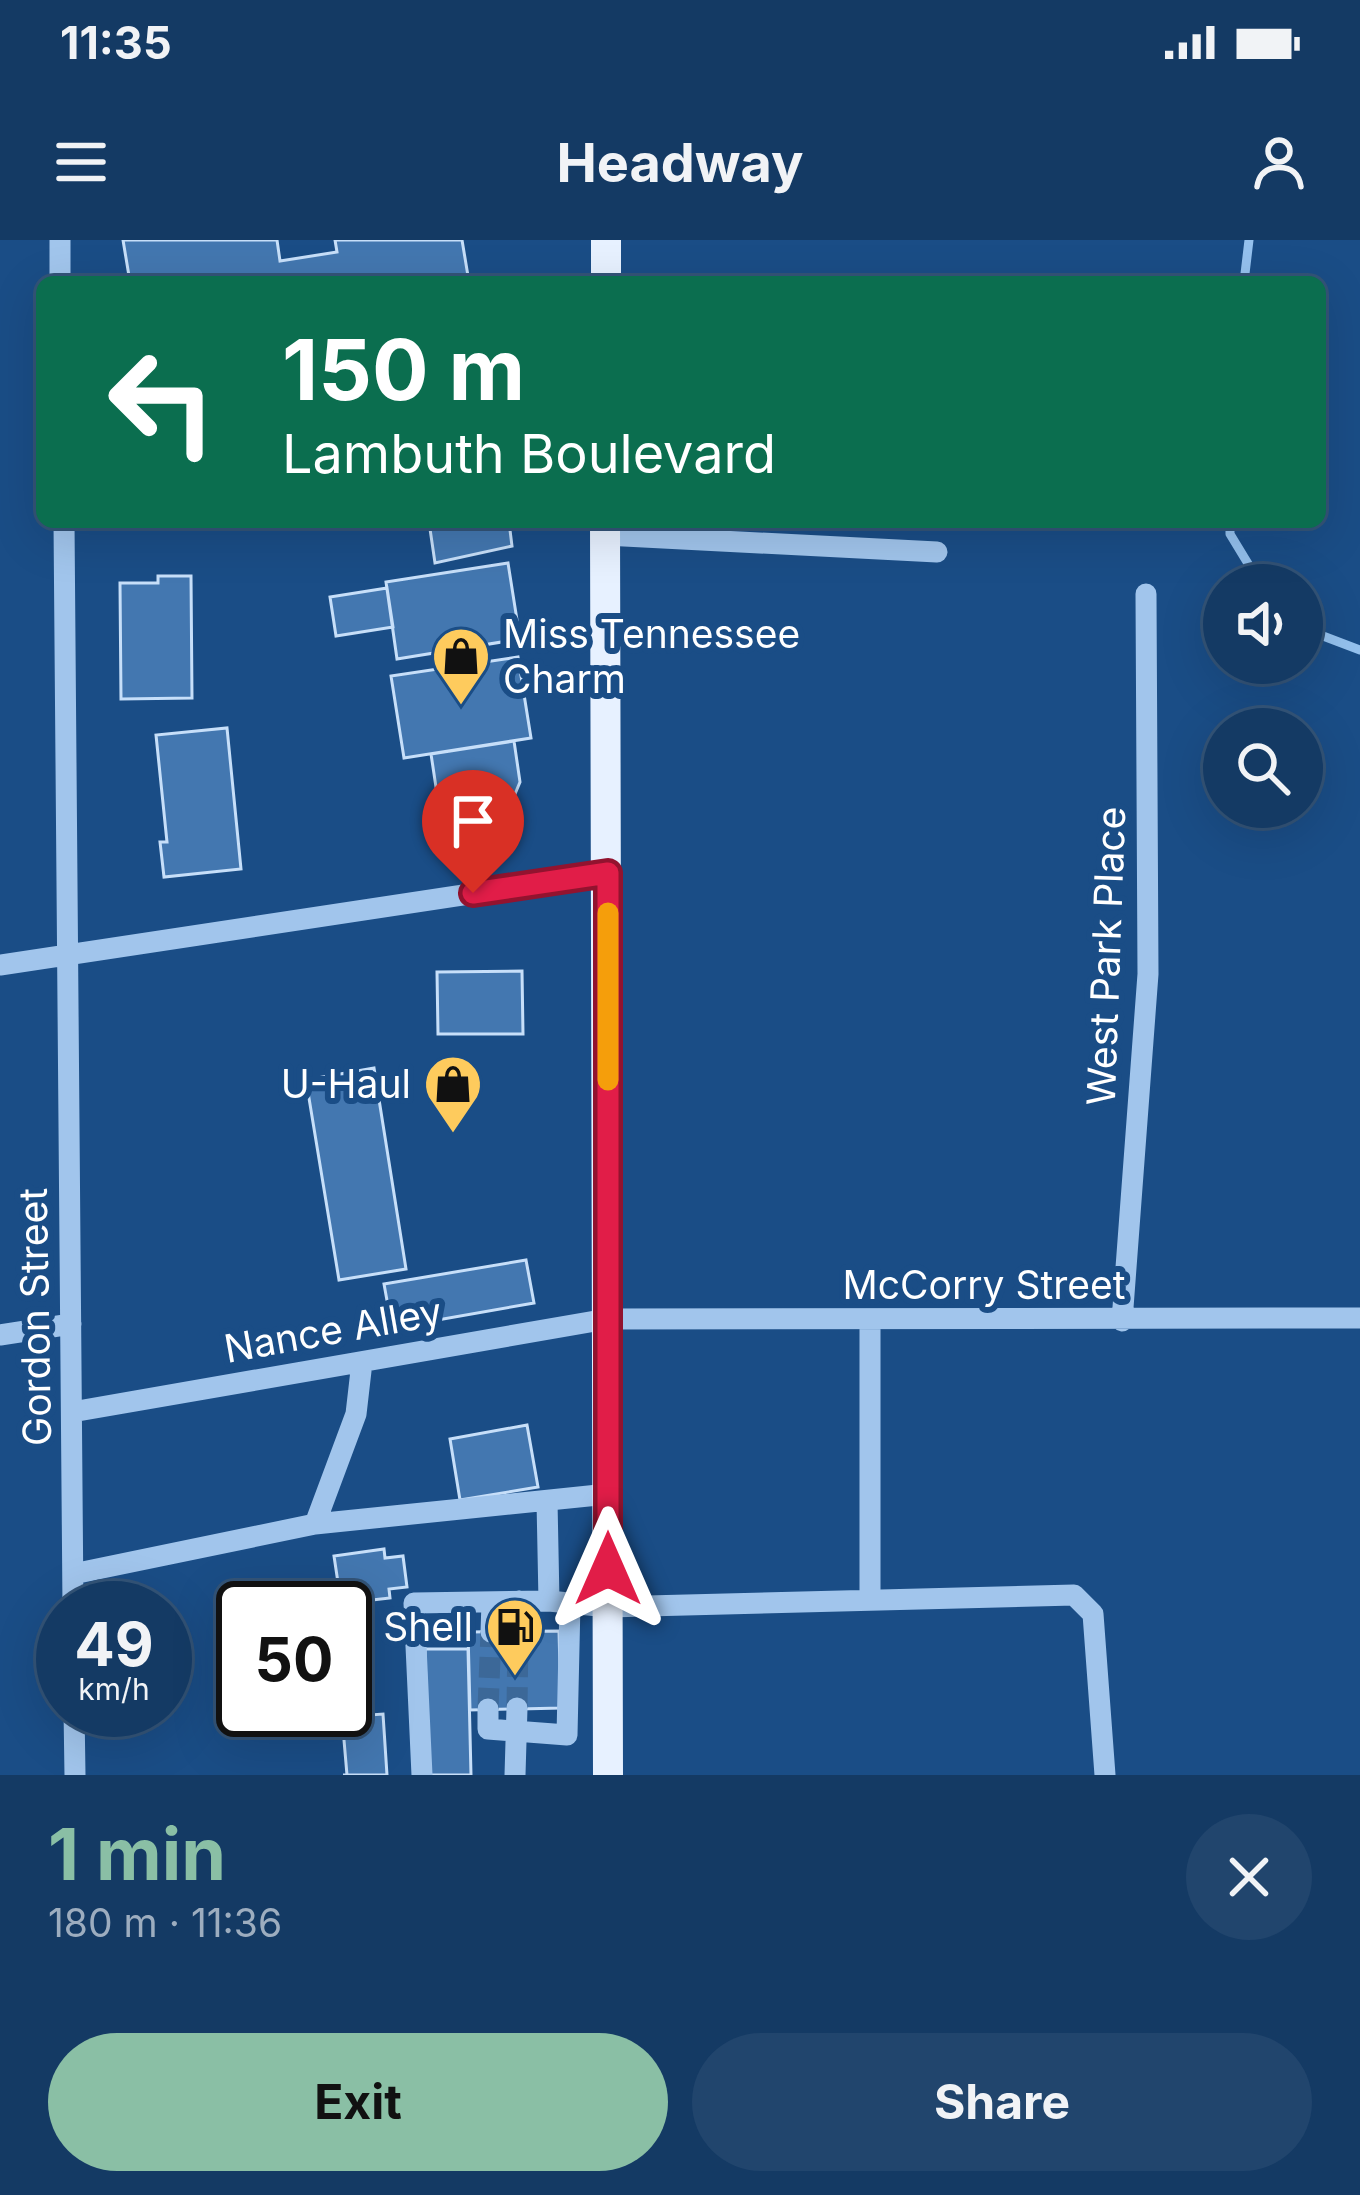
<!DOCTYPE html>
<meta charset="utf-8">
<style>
body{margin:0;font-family:Inter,sans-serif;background:#21456d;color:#f1f3f6;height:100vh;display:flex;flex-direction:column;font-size:45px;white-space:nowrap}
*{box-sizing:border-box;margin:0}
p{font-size:39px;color:#9dadbf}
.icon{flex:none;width:66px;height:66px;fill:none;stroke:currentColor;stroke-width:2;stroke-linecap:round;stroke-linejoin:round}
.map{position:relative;height:1535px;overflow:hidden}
.side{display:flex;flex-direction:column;background:#143a64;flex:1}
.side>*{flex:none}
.banner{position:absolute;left:36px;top:36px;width:1290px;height:252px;border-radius:18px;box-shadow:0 12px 48px #0002,0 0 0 3px #335478;background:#0b6e4f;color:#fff;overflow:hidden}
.controls{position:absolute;left:1203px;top:324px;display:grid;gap:24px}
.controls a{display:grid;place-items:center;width:120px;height:120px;border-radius:50%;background:#143a64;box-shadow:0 12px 48px #0002,0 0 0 3px #335478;font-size:60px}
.speed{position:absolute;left:36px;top:1341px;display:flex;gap:24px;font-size:60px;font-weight:700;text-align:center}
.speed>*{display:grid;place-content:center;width:156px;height:156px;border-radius:50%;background:#143a64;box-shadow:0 12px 48px #0002,0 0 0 3px #335478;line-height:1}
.speed small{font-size:30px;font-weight:400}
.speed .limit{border:6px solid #111;border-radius:18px;background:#fff;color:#111}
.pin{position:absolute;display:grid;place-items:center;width:102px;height:102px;color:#fff;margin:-123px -51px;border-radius:50% 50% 50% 0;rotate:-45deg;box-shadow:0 0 12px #0007}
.pin .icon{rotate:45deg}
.me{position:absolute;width:132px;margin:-66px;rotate:0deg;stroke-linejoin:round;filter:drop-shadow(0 0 9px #0008)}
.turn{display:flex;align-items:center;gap:42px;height:252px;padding:0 48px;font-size:54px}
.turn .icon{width:156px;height:156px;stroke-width:2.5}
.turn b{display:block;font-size:84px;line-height:102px}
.round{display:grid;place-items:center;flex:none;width:126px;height:126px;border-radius:63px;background:#21456d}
.headline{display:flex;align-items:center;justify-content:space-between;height:204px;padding:0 48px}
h1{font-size:72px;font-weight:700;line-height:90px;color:#8abfa5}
.cta{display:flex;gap:24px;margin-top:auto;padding:24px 48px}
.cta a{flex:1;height:138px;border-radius:72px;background:#8abfa5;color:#111;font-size:48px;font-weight:700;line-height:138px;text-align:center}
.cta a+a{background:#21456d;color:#f1f3f6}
.status{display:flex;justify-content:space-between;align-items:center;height:84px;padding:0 60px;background:#143a64;direction:ltr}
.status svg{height:33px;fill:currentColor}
header{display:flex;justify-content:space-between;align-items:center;height:156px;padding:0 48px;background:#143a64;font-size:54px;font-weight:700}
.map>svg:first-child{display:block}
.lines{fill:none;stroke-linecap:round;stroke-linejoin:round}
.stream{stroke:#94c1ee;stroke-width:9}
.building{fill:#4377b0;stroke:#c7dff9;stroke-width:3}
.minor-tunnel{stroke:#3c6898;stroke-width:21;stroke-dasharray:21 10;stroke-linecap:butt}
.minor{stroke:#a1c5ec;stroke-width:21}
.major{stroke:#e7f1ff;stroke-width:30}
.route-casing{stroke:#92132f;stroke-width:30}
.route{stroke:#e11d48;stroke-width:21}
.slow{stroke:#f59e0b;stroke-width:21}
.labels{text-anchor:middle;stroke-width:12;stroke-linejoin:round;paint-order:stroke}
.poi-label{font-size:39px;fill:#fff;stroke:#1a4d86;text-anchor:end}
.street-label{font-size:39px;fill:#fff;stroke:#1a4d86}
</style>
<div class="status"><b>11:35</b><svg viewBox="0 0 49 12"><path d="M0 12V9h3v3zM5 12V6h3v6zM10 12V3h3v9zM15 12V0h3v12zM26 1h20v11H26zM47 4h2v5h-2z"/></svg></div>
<header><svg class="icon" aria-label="menu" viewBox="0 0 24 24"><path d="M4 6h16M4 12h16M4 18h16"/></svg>Headway<svg class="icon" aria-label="person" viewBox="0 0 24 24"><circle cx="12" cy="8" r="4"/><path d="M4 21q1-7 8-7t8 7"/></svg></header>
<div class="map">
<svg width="1360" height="1535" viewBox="0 0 1360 1535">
<rect width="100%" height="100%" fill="#1a4d86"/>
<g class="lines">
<path class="stream" d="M 1244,42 L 1249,0
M 1230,282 L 1230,294 L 1261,345
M 1302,388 L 1360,410"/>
</g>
<path class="building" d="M 123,0 L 277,0 L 280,21 L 337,12 L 335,0 L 462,0 L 469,42 L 130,42 Z
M 429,282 L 509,282 L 512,306 L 435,323 Z
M 508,323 L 520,399 L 397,419 L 386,342 Z
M 158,336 L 191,336 L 192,458 L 121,459 L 120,343 L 158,343 Z
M 387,348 L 393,387 L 336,396 L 330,357 Z
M 518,417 L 531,498 L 404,518 L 391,436 Z
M 227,488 L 241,629 L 164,637 L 160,602 L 167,602 L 156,495 Z
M 514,501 L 520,542 L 515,554 L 439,567 L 431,514 Z
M 522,731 L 523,794 L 438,794 L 437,732 Z
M 374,828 L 406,1029 L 339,1040 L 306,840 Z
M 526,1020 L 534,1063 L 392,1088 L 384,1044 Z
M 527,1185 L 538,1247 L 460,1260 L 450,1199 Z
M 384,1309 L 385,1318 L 403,1316 L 407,1347 L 389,1349 L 390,1358 L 363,1361 L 362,1353 L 340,1356 L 334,1316 Z
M 559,1391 L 561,1468 L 470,1470 L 468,1392 Z
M 425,1409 L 468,1409 L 471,1535 L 428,1535 Z
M 383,1474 L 387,1535 L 343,1535 L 347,1535 L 342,1477 Z"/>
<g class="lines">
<path class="minor-tunnel" d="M 517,1468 L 518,1393
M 488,1469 L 491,1392"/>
<path class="minor" d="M 60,0 L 60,42
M 64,282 L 73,1368
M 605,295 L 937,312
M 0,725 L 608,633
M 1122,1081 L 1148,734 L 1146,354
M 0,1095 L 71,1084
M 72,1172 L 607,1079 L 1360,1078
M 547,1261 L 549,1361 L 608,1367 L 1074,1355 L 1093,1374 L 1105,1535
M 315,1284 L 356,1174 L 362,1122
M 73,1334 L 315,1284 L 608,1254
M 870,1360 L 870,1081
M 491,1392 L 492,1362
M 518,1393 L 519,1361
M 488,1469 L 488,1489 L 567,1495 L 570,1363
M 74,1470 L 75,1535
M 422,1535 L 414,1363 L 549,1361
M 515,1535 L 517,1468"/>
<path class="major" d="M 606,42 L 606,0
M 605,282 L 608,1535"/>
</g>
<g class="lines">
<g class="route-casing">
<path id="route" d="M 473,653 L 608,633 L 608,1329"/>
</g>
<use href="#route" class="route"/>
<path class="slow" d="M 608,840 L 608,673"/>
</g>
<defs>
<g id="shop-pin" transform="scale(3)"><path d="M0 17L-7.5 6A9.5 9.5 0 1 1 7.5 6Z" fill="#fecb5d" stroke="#1a4d86"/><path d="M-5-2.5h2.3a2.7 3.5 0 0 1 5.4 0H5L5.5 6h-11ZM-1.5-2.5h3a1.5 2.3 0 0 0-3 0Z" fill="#111"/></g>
<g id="fuel-pin" transform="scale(3)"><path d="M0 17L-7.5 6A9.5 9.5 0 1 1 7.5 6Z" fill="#fecb5d" stroke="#1a4d86"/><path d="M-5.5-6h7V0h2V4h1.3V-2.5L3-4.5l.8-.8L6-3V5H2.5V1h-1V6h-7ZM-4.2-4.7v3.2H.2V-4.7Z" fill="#111"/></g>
</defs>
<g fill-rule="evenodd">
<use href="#shop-pin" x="461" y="416"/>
<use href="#shop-pin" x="453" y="844"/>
<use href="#fuel-pin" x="515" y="1387"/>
</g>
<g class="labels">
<g class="poi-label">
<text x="503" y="408" text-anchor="start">Miss Tennessee<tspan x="503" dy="45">Charm</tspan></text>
<text x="411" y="858">U-Haul</text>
<text x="473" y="1401">Shell</text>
</g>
<g class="street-label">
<text transform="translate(1106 716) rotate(-88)" y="14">West Park Place</text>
<text x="984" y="1059">McCorry Street</text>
<text transform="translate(35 1077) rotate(-91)" y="14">Gordon Street</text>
<text transform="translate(333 1090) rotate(-10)" y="14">Nance Alley</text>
</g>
</g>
</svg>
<div class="controls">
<a><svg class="icon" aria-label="sound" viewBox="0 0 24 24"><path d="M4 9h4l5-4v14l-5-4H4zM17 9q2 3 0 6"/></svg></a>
<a><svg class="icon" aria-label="search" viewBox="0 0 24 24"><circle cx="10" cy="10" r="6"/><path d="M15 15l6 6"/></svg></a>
</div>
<div class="speed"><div>49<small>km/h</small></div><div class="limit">50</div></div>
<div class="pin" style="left:473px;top:653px;background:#d93025"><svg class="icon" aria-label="arrive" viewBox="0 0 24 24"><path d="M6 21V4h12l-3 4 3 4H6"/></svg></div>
<svg class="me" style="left:608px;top:1329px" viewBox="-20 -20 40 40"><path d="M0-17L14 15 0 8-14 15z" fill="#e11d48" stroke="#fff" stroke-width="4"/></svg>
<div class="banner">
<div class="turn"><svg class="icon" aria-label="left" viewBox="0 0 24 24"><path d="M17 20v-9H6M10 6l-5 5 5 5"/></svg><div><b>150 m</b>Lambuth Boulevard</div></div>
</div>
</div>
<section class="side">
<div class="headline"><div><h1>1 min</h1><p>180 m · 11:36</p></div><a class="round"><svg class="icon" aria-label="close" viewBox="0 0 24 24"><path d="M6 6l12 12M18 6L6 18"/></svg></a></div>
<div class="cta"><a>Exit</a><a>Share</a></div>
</section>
